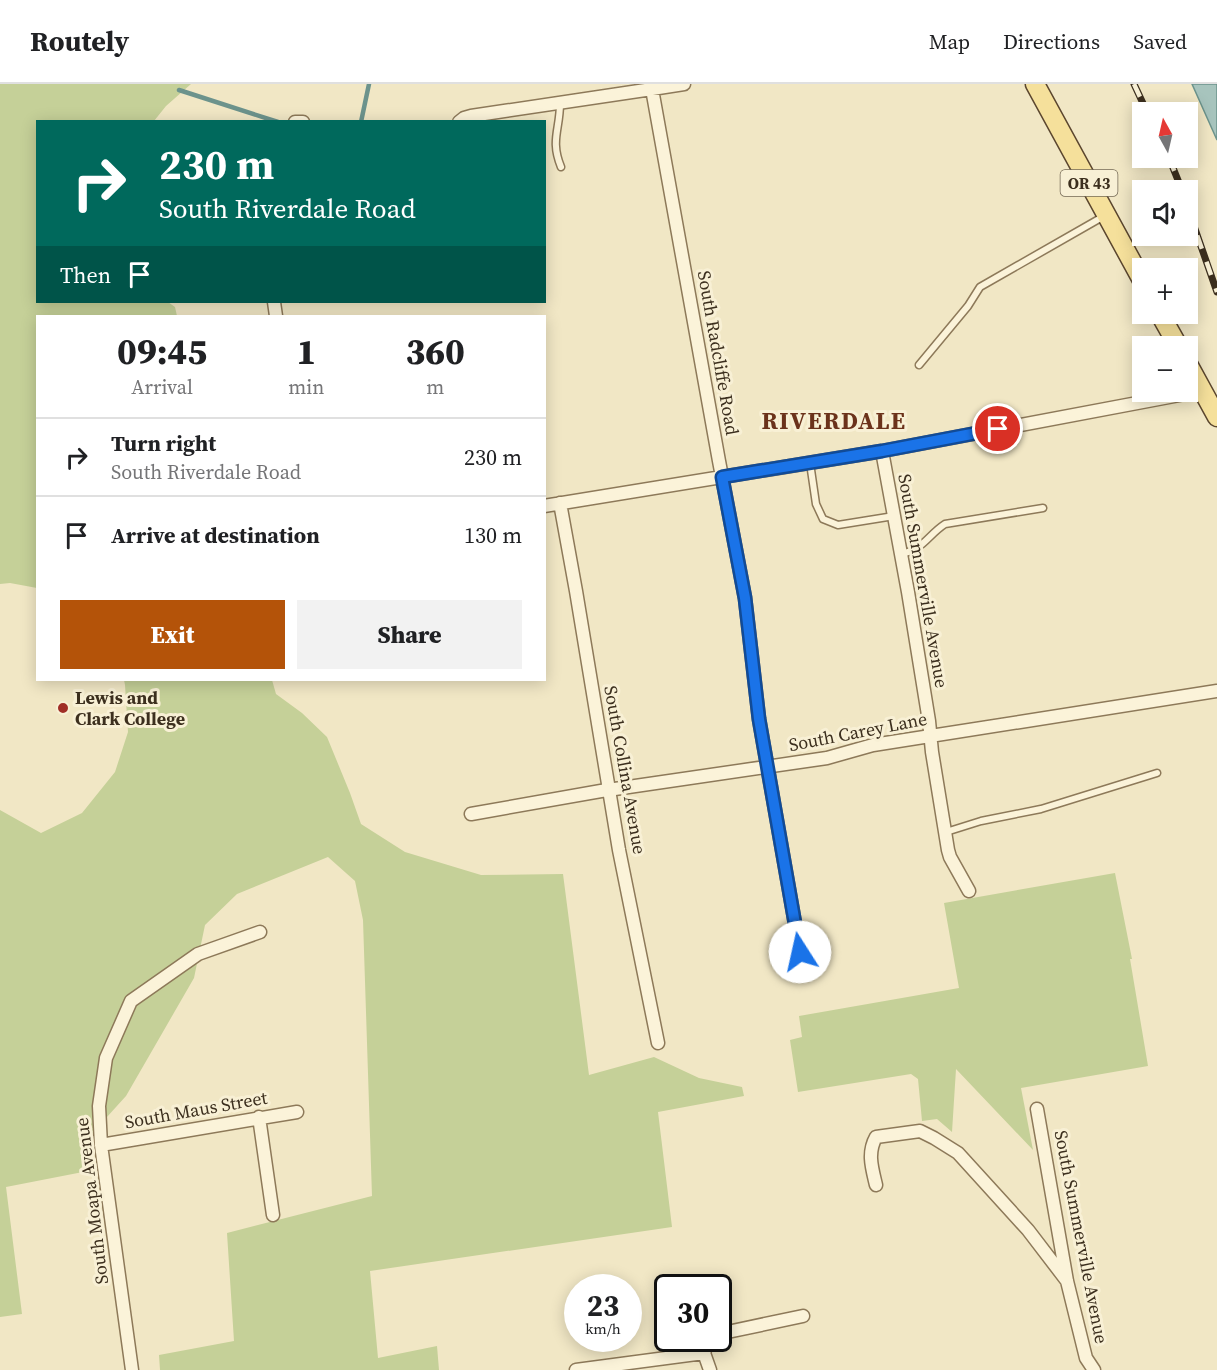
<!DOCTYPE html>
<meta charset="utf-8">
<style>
body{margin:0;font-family:"Source Serif 4",serif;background:#f2f2f2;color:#202124;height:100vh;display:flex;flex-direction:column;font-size:22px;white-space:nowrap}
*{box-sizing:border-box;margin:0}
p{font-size:20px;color:#757577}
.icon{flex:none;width:33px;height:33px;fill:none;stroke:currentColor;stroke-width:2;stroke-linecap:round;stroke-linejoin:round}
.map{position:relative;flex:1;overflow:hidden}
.panel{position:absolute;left:36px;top:231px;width:510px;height:366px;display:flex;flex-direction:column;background:#fff;border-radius:0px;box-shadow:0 3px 15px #0003}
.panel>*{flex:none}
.guide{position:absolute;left:36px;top:36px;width:510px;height:183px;border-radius:0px;box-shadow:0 3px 15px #0003;background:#00695c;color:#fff;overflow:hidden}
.needle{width:39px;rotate:352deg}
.tools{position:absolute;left:1132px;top:18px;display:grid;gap:12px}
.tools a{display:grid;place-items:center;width:66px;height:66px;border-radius:0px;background:#fff;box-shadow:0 3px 15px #0003;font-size:30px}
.speed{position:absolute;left:564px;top:1190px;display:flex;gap:12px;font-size:30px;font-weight:700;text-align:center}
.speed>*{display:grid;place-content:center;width:78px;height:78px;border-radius:50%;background:#fff;box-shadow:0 3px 15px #0003;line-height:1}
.speed small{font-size:15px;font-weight:400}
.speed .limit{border:3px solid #111;border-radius:9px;background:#fff;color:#111}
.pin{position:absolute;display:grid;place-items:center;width:51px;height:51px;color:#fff;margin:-26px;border:3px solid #fff;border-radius:50%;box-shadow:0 2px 6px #0007}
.me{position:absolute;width:66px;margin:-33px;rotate:350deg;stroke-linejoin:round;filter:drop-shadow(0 0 4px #0008)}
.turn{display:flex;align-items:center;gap:21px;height:126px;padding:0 24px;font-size:27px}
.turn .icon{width:78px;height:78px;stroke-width:2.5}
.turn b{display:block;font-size:42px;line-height:51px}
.then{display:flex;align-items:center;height:57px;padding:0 24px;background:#0003;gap:12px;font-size:22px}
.eta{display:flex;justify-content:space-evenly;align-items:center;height:102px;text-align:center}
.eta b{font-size:36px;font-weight:800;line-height:42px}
.cta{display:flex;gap:12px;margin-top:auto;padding:12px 24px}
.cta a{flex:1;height:69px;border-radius:0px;background:#b45309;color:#fff;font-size:24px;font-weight:800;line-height:69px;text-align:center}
.cta a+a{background:#f2f2f2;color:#202124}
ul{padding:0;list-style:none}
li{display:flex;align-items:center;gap:18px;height:78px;padding:0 24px;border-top:2px solid #e0e0e0}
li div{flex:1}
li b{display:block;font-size:22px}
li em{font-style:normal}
header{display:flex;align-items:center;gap:36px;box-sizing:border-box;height:84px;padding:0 30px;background:#fff;border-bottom:2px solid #e0e0e0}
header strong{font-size:28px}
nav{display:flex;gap:33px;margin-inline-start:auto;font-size:21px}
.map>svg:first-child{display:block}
.green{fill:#c5d098}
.water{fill:#a7c4bd;stroke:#6c938c;stroke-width:1.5}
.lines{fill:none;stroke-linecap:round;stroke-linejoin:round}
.stream{stroke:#6c938c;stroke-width:4.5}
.service-casing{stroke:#8d7959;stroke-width:9}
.minor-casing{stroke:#8d7959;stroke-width:15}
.primary-casing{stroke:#5b462e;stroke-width:21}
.service{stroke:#fbf3d9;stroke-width:6}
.minor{stroke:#fbf3d9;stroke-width:12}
.primary{stroke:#f5e09b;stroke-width:18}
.rail-casing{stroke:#3c2f1e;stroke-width:7}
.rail{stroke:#f8f0d5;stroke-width:4.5;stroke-dasharray:14;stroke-linecap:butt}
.route-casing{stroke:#114b97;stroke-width:15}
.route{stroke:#1a73e8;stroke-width:10}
.poi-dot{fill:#a02e26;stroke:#f8f0d5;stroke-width:2}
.labels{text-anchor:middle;stroke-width:6;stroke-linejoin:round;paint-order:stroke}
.shield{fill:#f8f0d5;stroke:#746955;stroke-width:1.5}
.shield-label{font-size:16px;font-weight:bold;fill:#3c2f1e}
.street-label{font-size:18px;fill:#3c2f1e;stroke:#f8f0d5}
.poi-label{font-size:18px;font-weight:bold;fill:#3c2f1e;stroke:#f8f0d5;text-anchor:start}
.district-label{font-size:24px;font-weight:bold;letter-spacing:1.5px;fill:#6b321b;stroke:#f8f0d5}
</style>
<header>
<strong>Routely</strong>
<nav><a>Map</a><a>Directions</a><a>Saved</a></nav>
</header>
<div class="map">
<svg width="1217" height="1286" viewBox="0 0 1217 1286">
<rect width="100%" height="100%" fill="#f1e7c5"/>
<path class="green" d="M 0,0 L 191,0 L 166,22 L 154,37 L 38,38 L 38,218 L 168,218 L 175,223 L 177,232 L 38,232 L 37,504 L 10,499 L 0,500 Z
M 124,596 L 272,596 L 276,610 L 302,629 L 327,653 L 350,709 L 361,740 L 405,768 L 481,791 L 563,790 L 589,991 L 654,973 L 699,994 L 742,1003 L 744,1012 L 658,1028 L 672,1143 L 370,1187 L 378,1274 L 437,1262 L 439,1286 L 160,1286 L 159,1271 L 234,1257 L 227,1149 L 372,1112 L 363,836 L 355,797 L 328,773 L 237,810 L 205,841 L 194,894 L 126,1012 L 87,1055 L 88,1087 L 6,1103 L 22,1230 L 0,1233 L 0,726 L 41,749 L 82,729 L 115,688 L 128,648 L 125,601 Z
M 1115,789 L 1132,875 L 1130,875 L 1148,982 L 1021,1004 L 1033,1066 L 956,985 L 952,1048 L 937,1035 L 922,1037 L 918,995 L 911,990 L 798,1008 L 790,956 L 802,953 L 799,932 L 959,904 L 944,819 Z"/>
<path class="water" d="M 1192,0 L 1217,0 L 1217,56 Z"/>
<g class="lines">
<path class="stream" d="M 179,6 L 278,38
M 361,38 L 369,0"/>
<g class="service-casing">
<path id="service" d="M 560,19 C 560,46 550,56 561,83
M 919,281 L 968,222 L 980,203 L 1106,131
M 810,379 L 816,420 L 823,435 L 838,441 L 894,432
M 901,470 C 923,466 928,451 945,440 L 1043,424
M 946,748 L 981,737 L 1041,725 L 1157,689"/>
</g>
<g class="minor-casing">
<path id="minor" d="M 684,0 L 652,5 L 719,377 L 745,514 L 759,635 L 800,868
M 295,38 L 303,38
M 459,38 L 464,34 L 471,32 L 652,5
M 274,218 L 276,232
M 882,367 L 908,508 L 929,637 L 932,668 L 948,766 L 950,773 L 969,807
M 560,419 L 576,507 L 619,766 L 658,959
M 544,422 L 882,367 L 1185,310 L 1200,302
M 471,730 L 601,707 L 827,674 L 873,661 L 1217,607
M 1037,1025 L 1067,1197 L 1086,1274 L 1094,1286
M 259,1033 L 273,1131
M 101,1061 L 297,1028
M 876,1101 C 872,1084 867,1069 876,1053 L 920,1047 L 934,1054 L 958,1069 L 1028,1146 L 1067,1197
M 718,1250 L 803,1232
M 704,1269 L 710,1286
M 704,1269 L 709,1254
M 132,1286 L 101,1061 L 99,1022 L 106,974 L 131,917 L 198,870 L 260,848
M 576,1286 L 704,1269"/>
</g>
<g class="primary-casing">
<path id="primary" d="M 1035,0 L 1143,198
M 1160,230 L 1178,262
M 1188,280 L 1217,333"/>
</g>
<use href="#service" class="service"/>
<use href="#minor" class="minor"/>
<use href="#primary" class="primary"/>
<g class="rail-casing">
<path id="rail" d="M 1134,0 L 1147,28
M 1169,74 L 1182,106
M 1188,125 L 1217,208"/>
</g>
<use href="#rail" class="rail"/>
</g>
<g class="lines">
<g class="route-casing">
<path id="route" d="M 800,868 L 759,635 L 745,514 L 722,393 L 882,367 L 998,345"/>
</g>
<use href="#route" class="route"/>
</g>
<circle class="poi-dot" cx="63" cy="624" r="6"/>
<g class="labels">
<rect class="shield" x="1060.5" y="86" width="57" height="26" rx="4.5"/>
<g class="shield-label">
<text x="1089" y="105">OR 43</text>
</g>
<g class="street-label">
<text transform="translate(718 269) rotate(80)" y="6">South Radcliffe Road</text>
<text transform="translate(923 497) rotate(80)" y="6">South Summerville Avenue</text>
<text transform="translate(858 648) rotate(-11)" y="6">South Carey Lane</text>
<text transform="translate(625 686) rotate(80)" y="6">South Collina Avenue</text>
<text transform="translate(196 1026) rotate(-10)" y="6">South Maus Street</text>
<text transform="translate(92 1117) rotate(-97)" y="6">South Moapa Avenue</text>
<text transform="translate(1081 1153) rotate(79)" y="6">South Summerville Avenue</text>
</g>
<g class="poi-label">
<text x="75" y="620">Lewis and<tspan x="75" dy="21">Clark College</tspan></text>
</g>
<g class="district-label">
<text x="834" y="345">RIVERDALE</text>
</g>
</g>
</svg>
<div class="tools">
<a><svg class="needle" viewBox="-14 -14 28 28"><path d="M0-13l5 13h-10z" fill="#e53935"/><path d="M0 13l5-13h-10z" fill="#757577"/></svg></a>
<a><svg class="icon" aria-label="sound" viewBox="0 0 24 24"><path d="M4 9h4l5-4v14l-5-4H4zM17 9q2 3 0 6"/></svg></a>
<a>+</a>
<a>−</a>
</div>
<div class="speed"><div>23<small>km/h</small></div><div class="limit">30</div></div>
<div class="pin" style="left:998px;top:345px;background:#d93025"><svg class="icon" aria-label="arrive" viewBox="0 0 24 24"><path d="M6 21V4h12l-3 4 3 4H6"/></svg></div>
<svg class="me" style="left:800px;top:868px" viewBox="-20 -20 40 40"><circle r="19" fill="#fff"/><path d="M0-13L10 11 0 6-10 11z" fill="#1a73e8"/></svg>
<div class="guide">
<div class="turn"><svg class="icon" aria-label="right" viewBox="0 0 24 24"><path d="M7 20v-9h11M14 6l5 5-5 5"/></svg><div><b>230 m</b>South Riverdale Road</div></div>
<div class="then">Then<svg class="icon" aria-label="arrive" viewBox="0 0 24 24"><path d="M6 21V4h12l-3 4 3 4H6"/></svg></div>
</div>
<section class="panel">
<div class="eta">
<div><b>09:45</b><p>Arrival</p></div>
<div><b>1</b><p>min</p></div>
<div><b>360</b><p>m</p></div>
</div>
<ul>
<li><svg class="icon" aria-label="right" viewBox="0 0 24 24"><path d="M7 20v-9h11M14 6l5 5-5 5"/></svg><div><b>Turn right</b><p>South Riverdale Road</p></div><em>230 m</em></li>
<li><svg class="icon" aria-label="arrive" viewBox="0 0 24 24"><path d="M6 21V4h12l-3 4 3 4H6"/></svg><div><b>Arrive at destination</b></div><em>130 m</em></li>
</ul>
<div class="cta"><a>Exit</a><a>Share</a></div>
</section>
</div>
